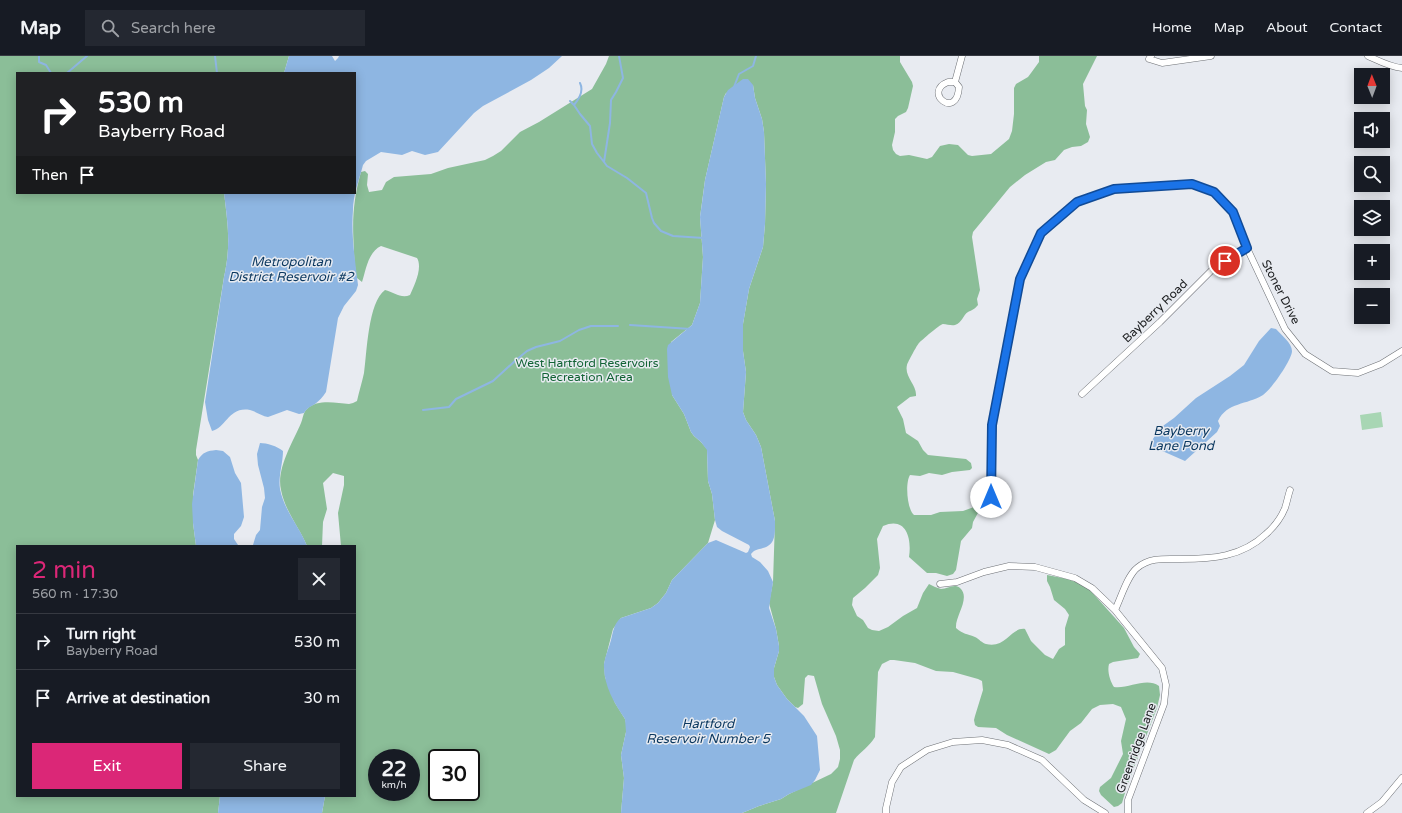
<!DOCTYPE html>
<meta charset="utf-8">
<style>
body{margin:0;font-family:"Varela Round",sans-serif;background:#242831;color:#f1f3f6;height:100vh;display:flex;flex-direction:column;font-size:15px;white-space:nowrap}
*{box-sizing:border-box;margin:0}
p{font-size:13px;color:#9ea1a6}
.icon{flex:none;width:22px;height:22px;fill:none;stroke:currentColor;stroke-width:2;stroke-linecap:round;stroke-linejoin:round}
.map{position:relative;flex:1;overflow:hidden}
.sheet{position:absolute;left:16px;top:489px;width:340px;height:252px;display:flex;flex-direction:column;background:#171b24;border-radius:0px;box-shadow:0 2px 10px #0003}
.sheet>*{flex:none}
.guide{position:absolute;left:16px;top:16px;width:340px;height:122px;border-radius:0px;box-shadow:0 2px 10px #0003;background:#202124;color:#fff;overflow:hidden}
.needle{width:26px;rotate:359deg}
.fabs{position:absolute;left:1354px;top:12px;display:grid;gap:8px}
.fabs a{display:grid;place-items:center;width:36px;height:36px;border-radius:0px;background:#171b24;box-shadow:0 2px 10px #0003;font-size:20px}
.speed{position:absolute;left:368px;top:693px;display:flex;gap:8px;font-size:20px;font-weight:700;text-align:center}
.speed>*{display:grid;place-content:center;width:52px;height:52px;border-radius:50%;background:#171b24;box-shadow:0 2px 10px #0003;line-height:1}
.speed small{font-size:10px;font-weight:400}
.speed .limit{border:2px solid #111;border-radius:6px;background:#fff;color:#111}
.pin{position:absolute;display:grid;place-items:center;width:34px;height:34px;color:#fff;margin:-17px;border:2px solid #fff;border-radius:50%;box-shadow:0 1px 4px #0007}
.me{position:absolute;width:44px;margin:-22px;rotate:0deg;stroke-linejoin:round;filter:drop-shadow(0 0 3px #0008)}
.turn{display:flex;align-items:center;gap:14px;height:84px;padding:0 16px;font-size:18px}
.turn .icon{width:52px;height:52px;stroke-width:2.5}
.turn b{display:block;font-size:28px;line-height:34px}
.then{display:flex;align-items:center;height:38px;padding:0 16px;background:#0003;gap:8px;font-size:15px}
.round{display:grid;place-items:center;flex:none;width:42px;height:42px;border-radius:0px;background:#242831}
.summary{display:flex;align-items:center;justify-content:space-between;height:68px;padding:0 16px}
h1{font-size:24px;font-weight:600;line-height:30px;color:#db2777}
.button{display:flex;gap:8px;margin-top:auto;padding:8px 16px}
.button a{flex:1;height:46px;border-radius:0px;background:#db2777;color:#fff;font-size:16px;font-weight:600;line-height:46px;text-align:center}
.button a+a{background:#242831;color:#f1f3f6}
ul{padding:0;list-style:none}
li{display:flex;align-items:center;gap:12px;height:56px;padding:0 16px;border-top:1px solid #363941}
li div{flex:1}
li b{display:block;font-size:15px}
li em{font-style:normal}
header{display:flex;align-items:center;gap:24px;box-sizing:border-box;height:56px;padding:0 20px;background:#171b24;border-bottom:1px solid #363941}
header strong{font-size:19px}
nav{display:flex;gap:22px;margin-inline-start:auto;font-size:14px}
.search{width:280px;height:36px;background:#242831;display:flex;align-items:center;gap:10px;box-sizing:border-box;padding:0 14px;border-radius:0px;color:#9ea1a6;font-size:15px}
.map>svg:first-child{display:block}
.green{fill:#a8d6b4}
.forest{fill:#8bbe98;fill-rule:evenodd}
.water{fill:#8eb6e2}
.lines{fill:none;stroke-linecap:round;stroke-linejoin:round}
.stream{stroke:#8eb6e2;stroke-width:2}
.minor-casing{stroke:#6d7075;stroke-width:7}
.minor{stroke:#fff;stroke-width:6}
.route-casing{stroke:#114b97;stroke-width:10}
.route{stroke:#1a73e8;stroke-width:7}
.labels{text-anchor:middle;stroke-width:3;stroke-linejoin:round;paint-order:stroke}
.street-label{font-size:12px;fill:#1b1d1f;stroke:#e8ebf1}
.park-label{font-size:12px;fill:#126335;stroke:#e8ebf1}
.water-label{font-size:13px;font-style:italic;fill:#0a375f;stroke:#e8ebf1}
</style>
<header>
<strong>Map</strong>
<div class="search"><svg class="icon" aria-label="search" viewBox="0 0 24 24"><circle cx="10" cy="10" r="6"/><path d="M15 15l6 6"/></svg>Search here</div>
<nav><a>Home</a><a>Map</a><a>About</a><a>Contact</a></nav>
</header>
<div class="map">
<svg width="1402" height="757" viewBox="0 0 1402 757">
<rect width="100%" height="100%" fill="#e8ebf1"/>
<path class="green" d="M 1381,356 L 1383,371 L 1362,374 L 1360,359 Z"/>
<path class="forest" d="M 0,0 L 289,0 L 284,17 L 17,17 L 17,137 L 224,137 C 228,169 231,190 224,221 L 196,394 L 196,399 L 198,404 L 193,439 L 193,467 L 196,490 L 17,490 L 17,740 L 220,740 L 218,757 L 0,757 Z
M 609,0 L 900,0 L 900,6 L 912,26 L 913,30 L 908,52 L 906,56 L 898,60 L 895,63 L 895,76 L 892,89 L 893,94 L 896,98 L 900,100 L 909,99 L 927,103 L 932,101 L 940,90 L 949,88 L 958,89 L 968,99 L 972,100 L 991,98 L 1009,83 L 1012,75 L 1014,58 L 1014,32 L 1016,28 L 1028,21 L 1031,17 L 1039,6 L 1039,0 L 1097,0 L 1083,28 L 1085,50 L 1087,54 L 1086,68 L 1090,81 L 1088,86 L 1081,90 L 1072,91 L 1064,94 L 1055,104 L 1046,106 L 1025,119 L 1010,131 L 973,176 L 972,181 L 980,234 L 977,243 L 978,249 C 975,253 972,254 968,256 C 963,259 962,267 955,269 C 951,270 947,268 943,268 C 939,269 922,284 919,287 C 917,289 908,306 907,309 C 904,321 917,329 916,340 L 910,341 L 897,351 L 903,363 L 906,377 L 918,385 L 923,394 L 928,399 L 966,403 L 971,407 L 972,412 L 970,414 L 952,416 L 942,419 L 929,417 L 920,420 L 910,419 C 905,427 907,453 914,459 L 931,459 L 940,456 L 963,455 L 974,451 L 978,453 L 979,455 L 973,466 L 972,472 L 961,485 L 956,514 L 953,518 L 947,520 L 936,517 L 927,517 L 909,501 C 912,482 906,460 883,470 L 877,483 L 880,512 L 878,519 L 865,532 L 853,542 L 852,549 L 857,560 L 863,564 L 868,572 L 872,574 L 879,575 L 888,571 L 903,560 L 917,552 L 923,537 L 929,528 C 933,530 937,532 941,533 C 948,533 954,527 960,532 C 971,542 955,560 956,572 C 964,579 966,577 975,581 C 979,583 982,587 986,588 C 1006,593 1011,571 1025,573 L 1031,585 L 1045,599 L 1053,603 L 1059,593 L 1065,589 L 1065,572 L 1069,559 L 1065,553 L 1054,544 L 1050,531 L 1047,525 L 1047,519 L 1068,523 L 1081,528 L 1089,533 L 1124,572 L 1134,591 L 1140,598 L 1138,602 L 1113,606 L 1109,608 C 1107,615 1110,625 1114,631 C 1129,633 1146,621 1159,630 L 1160,639 L 1157,652 L 1127,730 L 1122,747 L 1118,750 L 1114,751 L 1101,739 L 1099,735 L 1100,731 L 1111,722 L 1123,698 L 1121,685 L 1126,663 L 1121,651 L 1113,648 L 1100,649 L 1092,653 L 1081,667 L 1070,675 L 1056,694 L 1049,698 L 1007,679 L 996,672 L 978,671 L 975,669 L 974,664 L 975,660 L 983,634 L 982,625 L 978,623 L 953,616 L 936,615 L 915,607 L 894,604 L 890,604 L 882,608 L 878,616 L 875,681 C 869,691 861,695 854,704 L 836,757 L 742,757 L 759,750 L 781,743 L 789,738 L 831,718 L 838,711 L 840,703 L 840,694 L 836,680 L 822,648 L 814,620 L 808,619 L 805,622 L 803,648 L 798,652 L 795,651 L 787,643 L 777,629 L 774,621 L 774,612 L 779,595 L 779,590 L 776,573 L 769,547 L 773,526 L 775,465 L 761,391 L 756,379 L 746,364 L 743,356 L 746,316 L 743,295 L 743,268 L 749,233 L 763,191 L 765,168 L 766,128 L 764,76 L 762,63 L 755,42 L 753,29 L 726,37 L 724,41 L 705,124 L 700,161 L 703,201 L 700,247 L 692,269 L 671,286 L 672,339 L 684,358 L 691,376 L 694,380 L 701,386 L 707,393 L 708,425 L 712,438 L 715,464 L 708,487 L 672,524 L 666,537 L 658,547 L 651,552 L 621,562 L 613,573 L 604,608 L 605,621 L 615,647 L 625,663 L 626,667 L 626,676 L 621,699 L 624,722 L 621,757 L 322,757 L 325,740 L 355,740 L 355,490 L 341,490 L 338,457 L 344,429 L 344,420 L 333,417 L 323,427 L 327,453 L 323,466 L 322,490 L 307,490 C 299,471 285,455 281,434 C 276,413 293,386 301,367 C 303,363 303,356 307,353 C 317,343 336,347 349,348 L 353,347 L 357,345 C 359,336 362,326 364,317 C 367,297 368,246 385,234 C 394,236 401,243 410,239 C 414,230 423,212 417,202 L 381,190 C 368,196 366,214 362,226 L 357,222 C 355,213 354,203 354,194 C 352,164 353,145 361,116 L 365,115 L 368,118 L 367,129 L 369,136 L 382,134 L 386,126 L 394,121 L 431,118 L 448,112 L 485,104 L 493,100 L 501,95 L 520,76 L 539,66 L 592,33 L 606,8 ZM 377,702 L 411,702 L 411,736 L 377,736 ZM 437,702 L 471,702 L 471,736 L 437,736 Z"/>
<path class="water" d="M 289,0 L 332,0 L 335,5 L 338,2 L 339,0 L 562,0 L 549,12 L 531,24 L 483,50 L 474,57 L 438,96 L 425,99 L 412,95 L 402,99 L 381,96 L 366,105 L 363,109 C 359,124 353,139 353,154 C 351,179 355,204 358,229 L 356,235 L 344,250 L 338,262 L 326,336 C 323,341 319,345 315,348 C 310,351 307,352 304,357 L 299,358 L 287,354 L 268,361 C 262,360 257,356 250,354 C 229,350 226,372 212,375 L 208,364 L 205,346 L 224,221 C 231,190 228,169 224,137 L 355,137 L 355,17 L 284,17 Z
M 743,23 L 748,23 L 753,29 L 755,42 L 762,63 L 764,76 L 766,128 L 765,168 L 763,191 L 749,233 L 743,268 L 743,295 L 746,316 L 743,356 L 746,364 L 756,379 L 761,391 L 775,465 C 775,477 776,489 763,492 C 757,494 755,493 751,498 L 752,501 L 760,506 L 768,515 L 773,526 L 769,552 L 776,573 L 779,590 L 779,595 L 774,612 L 774,621 L 777,629 L 787,643 L 804,660 L 817,680 L 820,714 L 815,724 L 811,729 L 789,738 L 781,743 L 759,750 L 742,757 L 621,757 L 624,722 L 621,699 L 626,676 L 625,663 C 614,647 603,628 604,608 C 605,600 609,592 611,584 C 613,576 614,567 621,562 L 651,552 L 658,547 L 666,537 L 672,524 L 708,487 L 716,484 L 746,497 L 748,496 L 750,491 L 749,489 L 722,475 L 717,471 L 715,464 L 712,438 L 708,425 L 707,394 L 701,386 L 694,380 L 691,376 L 684,358 L 672,339 L 668,321 L 667,293 L 668,289 L 692,269 L 700,247 L 703,201 L 700,161 L 702,147 L 705,124 L 724,41 L 728,34 Z
M 1271,272 L 1276,273 C 1281,279 1292,287 1292,295 C 1292,304 1270,335 1263,339 C 1247,349 1227,346 1218,365 L 1220,370 L 1217,376 L 1185,405 L 1151,390 L 1151,386 L 1160,372 L 1174,362 L 1196,342 L 1230,320 L 1244,309 L 1259,285 Z
M 260,387 C 267,387 277,390 283,395 C 283,407 278,421 280,433 C 284,454 299,470 307,490 L 252,490 L 253,489 L 256,479 L 260,474 L 262,451 L 265,442 L 264,432 L 258,409 L 257,398 Z
M 216,394 L 223,395 L 230,401 L 235,417 L 241,427 L 244,461 L 241,470 L 234,478 L 234,483 L 238,489 L 243,490 L 196,490 L 193,467 L 192,448 L 198,404 C 203,396 207,395 216,394 Z
M 220,740 L 325,740 L 322,757 L 218,757 Z"/>
<g class="lines">
<path class="stream" d="M 39,0 L 39,6 L 46,9 L 51,17
M 215,0 L 217,17
M 619,0 L 623,22 L 616,36 L 611,44 L 610,67 L 604,106 L 607,110 L 627,122 L 646,137 L 652,162 L 654,167 L 661,175 L 673,180 L 704,182
M 67,17 L 87,0
M 580,27 C 584,35 580,42 574,49 L 580,58 L 590,70 L 592,88 L 597,97 L 604,106
M 734,31 L 739,18 L 753,10 L 756,0
M 570,45 L 574,49
M 630,269 L 691,273
M 423,354 L 449,351 L 456,343 L 493,325 L 516,304 L 527,295 L 536,291 L 560,285 L 579,274 L 591,270 L 618,270"/>
<g class="minor-casing">
<path id="minor" d="M 1151,0 L 1149,3 L 1162,7 L 1211,0
M 1368,0 C 1379,5 1390,11 1402,12
M 948,26 L 955,26 L 959,31 C 957,65 922,36 948,26 Z
M 955,26 L 962,0
M 1082,338 L 1160,266 L 1214,212 L 1247,192
M 991,441 L 992,369 L 1020,223 L 1041,177 L 1077,146 L 1114,133 L 1192,128 L 1213,136 L 1233,156 L 1247,192 L 1285,273 L 1305,298 L 1332,315 L 1358,317 L 1381,308 L 1402,295
M 940,528 L 957,526 L 984,516 L 1009,510 L 1035,511 L 1075,522 L 1092,532 L 1115,554 L 1162,612 L 1166,629 L 1164,648 L 1128,744 L 1128,757
M 1115,554 C 1121,542 1127,520 1137,512 C 1150,501 1166,503 1181,503 C 1212,503 1242,501 1266,478 C 1274,471 1281,462 1285,452 C 1287,446 1288,440 1290,434
M 886,757 L 886,752 L 892,726 L 901,711 L 927,694 L 953,686 L 982,684 L 1008,689 L 1042,704 L 1084,744 L 1105,757
M 1367,757 L 1382,746 L 1402,722"/>
</g>
<use href="#minor" class="minor"/>
</g>
<g class="lines">
<g class="route-casing">
<path id="route" d="M 991,441 L 992,369 L 1020,223 L 1041,177 L 1077,146 L 1114,133 L 1192,128 L 1214,136 L 1233,156 L 1247,192 L 1225,205"/>
</g>
<use href="#route" class="route"/>
</g>
<g class="labels">
<g class="street-label">
<text transform="translate(1281 236) rotate(63)" y="4">Stoner Drive</text>
<text transform="translate(1155 255) rotate(-44)" y="4">Bayberry Road</text>
<text transform="translate(1136 692) rotate(-70)" y="4">Greenridge Lane</text>
</g>
<g class="park-label">
<text x="587" y="311">West Hartford Reservoirs<tspan x="587" dy="14">Recreation Area</tspan></text>
</g>
<g class="water-label">
<text x="291" y="210">Metropolitan<tspan x="291" dy="15">District Reservoir #2</tspan></text>
<text x="1181" y="379">Bayberry<tspan x="1181" dy="15">Lane Pond</tspan></text>
<text x="708" y="672">Hartford<tspan x="708" dy="15">Reservoir Number 5</tspan></text>
</g>
</g>
</svg>
<div class="fabs">
<a><svg class="needle" viewBox="-14 -14 28 28"><path d="M0-13l5 13h-10z" fill="#e53935"/><path d="M0 13l5-13h-10z" fill="#9ea1a6"/></svg></a>
<a><svg class="icon" aria-label="sound" viewBox="0 0 24 24"><path d="M4 9h4l5-4v14l-5-4H4zM17 9q2 3 0 6"/></svg></a>
<a><svg class="icon" aria-label="search" viewBox="0 0 24 24"><circle cx="10" cy="10" r="6"/><path d="M15 15l6 6"/></svg></a>
<a><svg class="icon" aria-label="layers" viewBox="0 0 24 24"><path d="M12 4l9 5-9 5-9-5zM3 14l9 5 9-5"/></svg></a>
<a>+</a>
<a>−</a>
</div>
<div class="speed"><div>22<small>km/h</small></div><div class="limit">30</div></div>
<div class="pin" style="left:1225px;top:205px;background:#d93025"><svg class="icon" aria-label="arrive" viewBox="0 0 24 24"><path d="M6 21V4h12l-3 4 3 4H6"/></svg></div>
<svg class="me" style="left:991px;top:441px" viewBox="-20 -20 40 40"><circle r="19" fill="#fff"/><path d="M0-13L10 11 0 6-10 11z" fill="#1a73e8"/></svg>
<div class="guide">
<div class="turn"><svg class="icon" aria-label="right" viewBox="0 0 24 24"><path d="M7 20v-9h11M14 6l5 5-5 5"/></svg><div><b>530 m</b>Bayberry Road</div></div>
<div class="then">Then<svg class="icon" aria-label="arrive" viewBox="0 0 24 24"><path d="M6 21V4h12l-3 4 3 4H6"/></svg></div>
</div>
<section class="sheet">
<div class="summary"><div><h1>2 min</h1><p>560 m · 17:30</p></div><a class="round"><svg class="icon" aria-label="close" viewBox="0 0 24 24"><path d="M6 6l12 12M18 6L6 18"/></svg></a></div>
<ul>
<li><svg class="icon" aria-label="right" viewBox="0 0 24 24"><path d="M7 20v-9h11M14 6l5 5-5 5"/></svg><div><b>Turn right</b><p>Bayberry Road</p></div><em>530 m</em></li>
<li><svg class="icon" aria-label="arrive" viewBox="0 0 24 24"><path d="M6 21V4h12l-3 4 3 4H6"/></svg><div><b>Arrive at destination</b></div><em>30 m</em></li>
</ul>
<div class="button"><a>Exit</a><a>Share</a></div>
</section>
</div>
